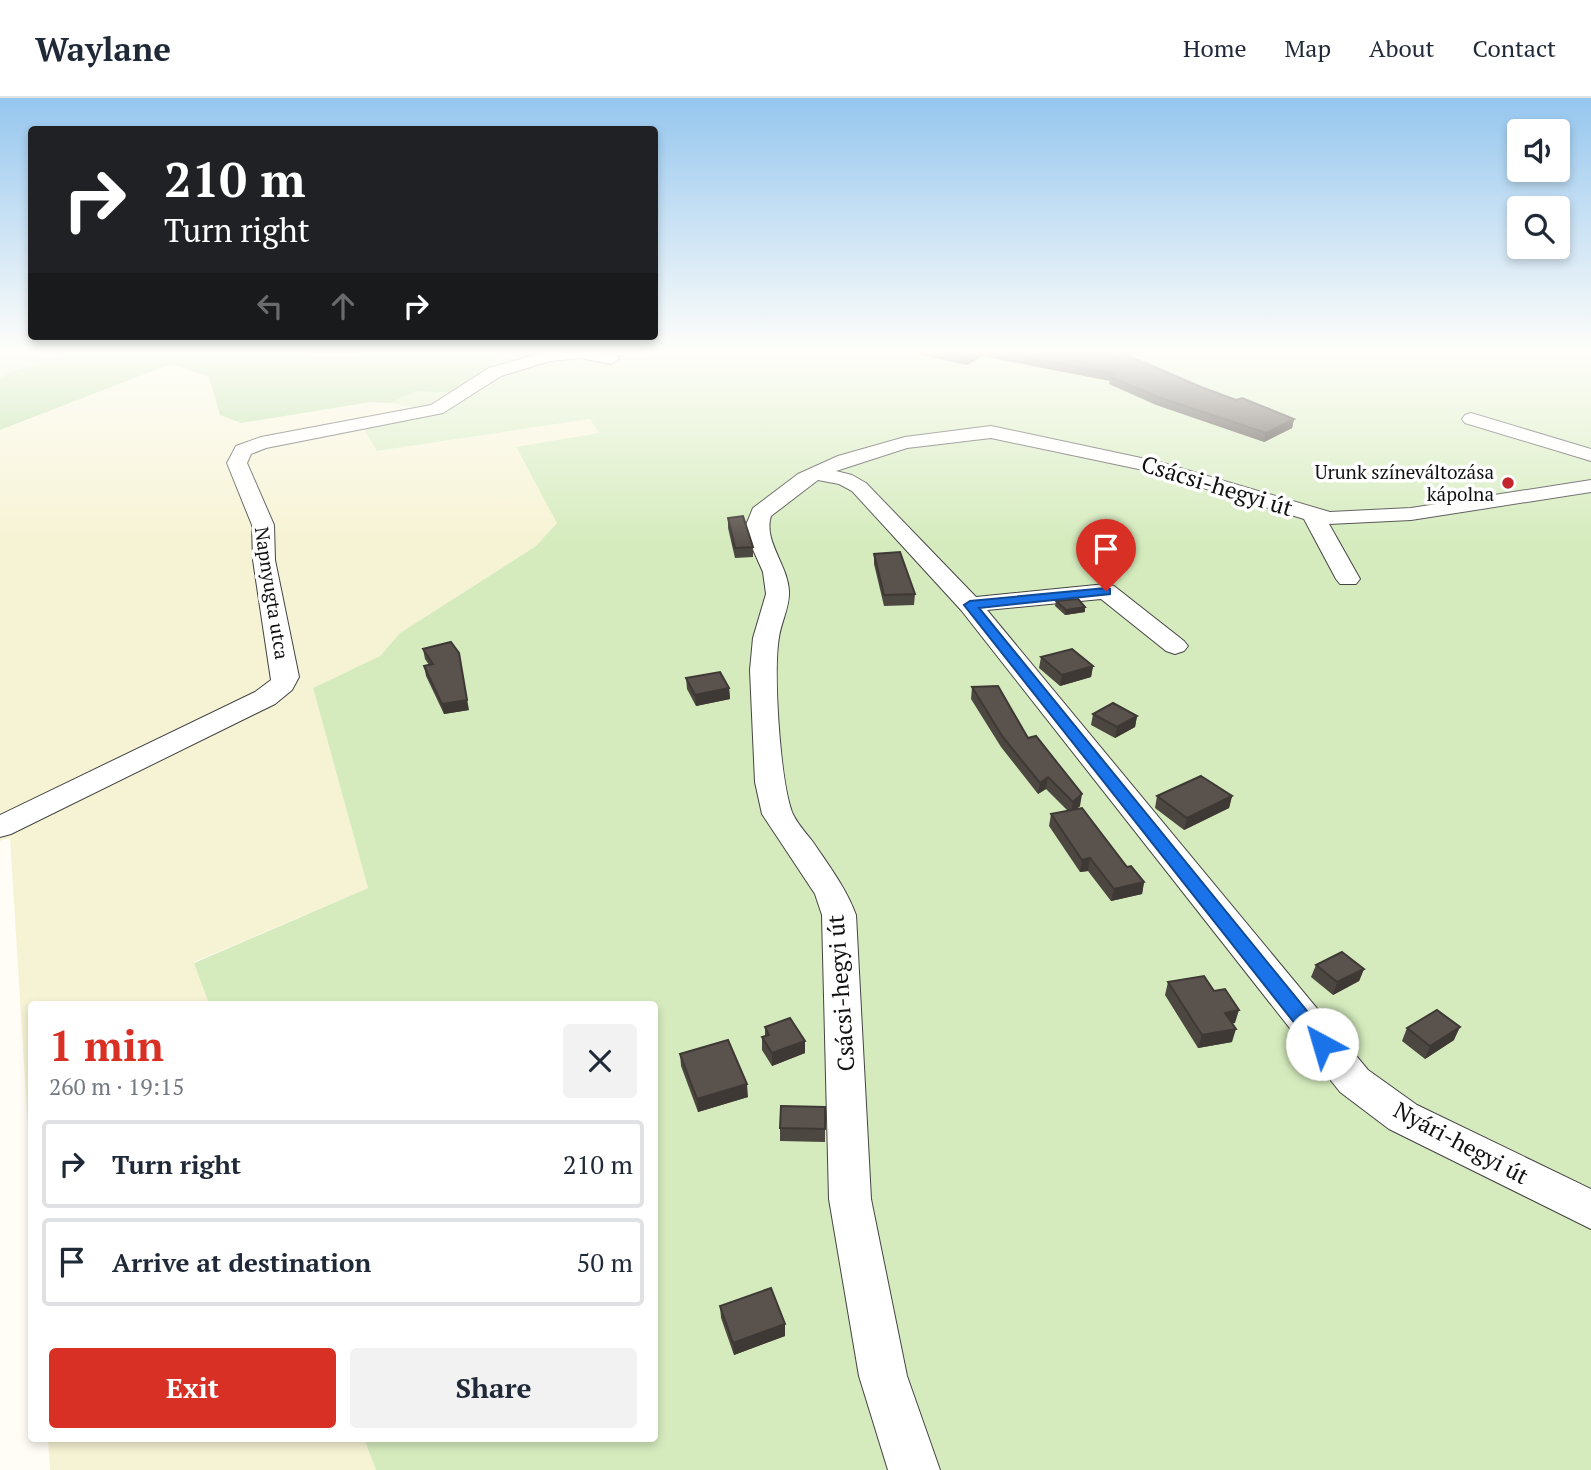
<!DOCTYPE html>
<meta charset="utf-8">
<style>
body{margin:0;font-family:"PT Serif",serif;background:#f2f2f3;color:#1f2937;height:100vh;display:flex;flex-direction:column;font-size:26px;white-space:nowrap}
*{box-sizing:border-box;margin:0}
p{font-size:23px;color:#747a83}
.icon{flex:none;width:38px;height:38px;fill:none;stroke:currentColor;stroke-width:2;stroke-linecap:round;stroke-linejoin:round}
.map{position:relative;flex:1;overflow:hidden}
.details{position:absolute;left:28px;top:903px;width:630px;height:441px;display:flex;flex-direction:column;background:#fff;border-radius:7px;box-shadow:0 4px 10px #0003}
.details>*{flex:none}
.guide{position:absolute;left:28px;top:28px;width:630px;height:214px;border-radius:7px;box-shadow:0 4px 10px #0003;background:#202124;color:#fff;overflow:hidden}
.controls{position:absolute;left:1507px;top:21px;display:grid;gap:14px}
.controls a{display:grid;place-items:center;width:63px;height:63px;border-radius:7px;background:#fff;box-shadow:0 4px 10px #0003;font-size:35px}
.pin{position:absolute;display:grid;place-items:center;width:60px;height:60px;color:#fff;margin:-72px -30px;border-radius:50% 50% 50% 0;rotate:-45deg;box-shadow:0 0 7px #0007}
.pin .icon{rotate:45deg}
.me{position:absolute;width:77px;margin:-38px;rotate:321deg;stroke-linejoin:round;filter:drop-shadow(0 0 5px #0008)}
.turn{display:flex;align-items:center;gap:24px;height:147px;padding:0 21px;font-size:32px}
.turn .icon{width:91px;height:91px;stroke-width:2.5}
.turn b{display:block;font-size:49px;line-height:60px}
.lanes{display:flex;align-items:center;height:66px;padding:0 21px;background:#0003;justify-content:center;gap:35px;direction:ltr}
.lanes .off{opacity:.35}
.round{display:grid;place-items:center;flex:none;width:74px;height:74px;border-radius:7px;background:#f2f2f3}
.head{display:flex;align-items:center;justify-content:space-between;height:119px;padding:0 21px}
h1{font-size:42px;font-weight:700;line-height:52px;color:#d93025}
.primary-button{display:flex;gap:14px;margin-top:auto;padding:14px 21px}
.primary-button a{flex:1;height:80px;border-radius:7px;background:#d93025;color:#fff;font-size:28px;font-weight:700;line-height:80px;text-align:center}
.primary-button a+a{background:#f2f2f3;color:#1f2937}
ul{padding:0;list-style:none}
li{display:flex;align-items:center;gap:21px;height:88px;margin:0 14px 10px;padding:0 7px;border:4px solid #e0e1e3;border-radius:7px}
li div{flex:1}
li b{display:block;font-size:26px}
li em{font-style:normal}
header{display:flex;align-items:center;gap:42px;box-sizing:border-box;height:98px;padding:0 35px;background:#fff;border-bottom:2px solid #e0e1e3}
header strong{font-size:33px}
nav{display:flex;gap:38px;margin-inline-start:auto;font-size:24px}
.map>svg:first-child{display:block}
.farmland{fill:#f6f3d4}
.green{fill:#d5ebbd}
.forest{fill:#b9dc9c}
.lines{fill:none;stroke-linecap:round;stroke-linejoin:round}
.minor-casing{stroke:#444;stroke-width:2}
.minor{fill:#fff;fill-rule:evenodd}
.wall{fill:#4d4742}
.shaded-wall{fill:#3f3936}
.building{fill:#5a524d;stroke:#3f3936;stroke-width:2}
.route{fill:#1a73e8;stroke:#114b97;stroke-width:2}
.poi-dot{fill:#c4262e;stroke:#fff;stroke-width:2.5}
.labels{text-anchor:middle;stroke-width:7;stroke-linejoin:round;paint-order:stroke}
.far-poi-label{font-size:19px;fill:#111;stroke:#fff;text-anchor:end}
.far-street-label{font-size:19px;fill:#111;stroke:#fff}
.street-label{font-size:23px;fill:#111;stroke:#fff}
</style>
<header>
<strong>Waylane</strong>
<nav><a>Home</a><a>Map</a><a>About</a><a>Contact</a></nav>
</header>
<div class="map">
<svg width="1591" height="1372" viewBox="0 0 1591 1372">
<rect width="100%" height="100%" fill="#fffdf5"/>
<path class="farmland" d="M 172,266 L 209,279 L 220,316 L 241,325 L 371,304 L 390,305 L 439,314 L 377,353 L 590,321 L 600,335 L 516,350 L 558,425 L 536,448 L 400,535 L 380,558 L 313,590 L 368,790 L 194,864 L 209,906 L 32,906 L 31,1079 L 10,740 L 0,743 L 0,332 Z
M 48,1341 L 364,1341 L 376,1372 L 50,1372 Z"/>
<path class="green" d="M 0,252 L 86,252 L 10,274 L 0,280 Z
M 505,252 L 1591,252 L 1591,1372 L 376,1372 L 364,1341 L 654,1340 L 654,906 L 209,906 L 194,865 L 368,790 L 313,590 L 380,558 L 400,535 L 536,448 L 557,425 L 516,349 L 599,335 L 590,321 L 377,353 L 362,328 L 436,314 L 390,305 L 416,293 L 455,295 L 485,275 L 491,265 Z"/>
<path class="forest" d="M 86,252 L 291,252 L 318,259 L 359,258 L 340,252 L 505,252 L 491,265 L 485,275 L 455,295 L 416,293 L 390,305 L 371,304 L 241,325 L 220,317 L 209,279 L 171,266 L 0,332 L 0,280 L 10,274 Z"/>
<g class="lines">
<g class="minor-casing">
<path id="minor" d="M 593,252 L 617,258 L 619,261 L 611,266 L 581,260 L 550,263 L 501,278 L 443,315 L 266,350 L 251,356 L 247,365 L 274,427 L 275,462 L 299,579 L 292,592 L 275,606 L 11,736 L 0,739 L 0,717 L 255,594 L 271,582 L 253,462 L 252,427 L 227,365 L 236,348 L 261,339 L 431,307 L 489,270 L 549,253 Z
M 1471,315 L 1591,351 L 1591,363 L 1465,325 L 1462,321 L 1465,317 Z
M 991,328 L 1160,364 L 1330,414 L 1411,410 L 1591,382 L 1591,394 L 1411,422 L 1329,426 L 1360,481 L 1356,486 L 1340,486 L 1336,481 L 1304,421 L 1148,373 L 991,340 L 907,350 L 836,373 L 852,377 L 866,385 L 976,499 L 1106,486 L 1114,488 L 1184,543 L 1188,548 L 1184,553 L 1175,556 L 1166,553 L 1101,501 L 987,512 L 1368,972 L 1417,1007 L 1591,1091 L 1591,1131 L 1389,1031 L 1340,994 L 961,512 L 852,393 L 839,386 L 818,382 L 771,418 C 763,443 788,467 789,493 C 790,508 781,525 779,539 C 773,574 780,681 792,714 C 796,724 806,735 813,744 C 829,768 846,790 856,817 L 871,1101 L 907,1278 L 940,1372 L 888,1372 L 859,1278 L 829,1101 L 822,817 L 815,796 L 762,716 L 755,684 L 750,572 L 753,540 L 766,496 L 763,474 L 751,447 L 746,427 L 753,410 L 798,376 L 838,358 L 905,339 Z"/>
</g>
<use href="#minor" class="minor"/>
</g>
<path class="wall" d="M 899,252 L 1115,252 L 1201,289 L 1294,321 L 1292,330 L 1264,344 L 1156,307 L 1109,286 L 1110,283 L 982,258 L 967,267 Z
M 728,420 L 753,449 L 753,459 L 735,460 L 728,430 Z
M 874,456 L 915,496 L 914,507 L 884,508 L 874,466 Z
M 1056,503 L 1085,514 L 1065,517 L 1055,508 Z
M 423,551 L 469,612 L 444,616 L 426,578 L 424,568 L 429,567 L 425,561 Z
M 1041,559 L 1093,568 L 1091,579 L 1060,588 L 1039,570 Z
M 686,580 L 729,590 L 730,601 L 696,608 L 687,591 Z
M 972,589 L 1028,640 L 1080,708 L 1076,711 L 1127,769 L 1144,784 L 1142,796 L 1111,803 L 1088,773 L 1080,774 L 1049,728 L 1051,716 L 1068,713 L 1046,691 L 1038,696 L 1001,649 L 971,601 Z
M 1093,616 L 1137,618 L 1135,629 L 1115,640 L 1091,627 Z
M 1157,698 L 1232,698 L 1229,710 L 1184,732 L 1155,710 Z
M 1316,867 L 1364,871 L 1359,883 L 1333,897 L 1311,879 Z
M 1168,884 L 1214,893 L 1235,925 L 1232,925 L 1232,944 L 1198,950 L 1165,897 Z
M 765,929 L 805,943 L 805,955 L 772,968 L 762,952 L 762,939 L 765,938 Z
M 1407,930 L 1454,942 L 1425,961 L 1402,943 Z
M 680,956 L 748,999 L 698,1014 L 681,968 Z
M 780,1030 L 825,1031 L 825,1044 L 780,1043 Z
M 720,1208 L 785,1238 L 734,1257 L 721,1220 Z"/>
<path class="shaded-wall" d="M 980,252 L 983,252 L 982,258 L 967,267 L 968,259 Z
M 1294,321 L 1292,330 L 1264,344 L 1266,335 Z
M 1085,509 L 1085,514 L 1065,517 L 1066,512 Z
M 459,555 L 469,612 L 444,616 L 442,606 Z
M 1093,568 L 1091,579 L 1060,588 L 1062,577 Z
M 729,590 L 730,601 L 696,608 L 695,597 Z
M 1137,618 L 1135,629 L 1115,640 L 1117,629 Z
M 1048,679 L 1046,691 L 1038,696 L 1040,685 Z
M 1082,696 L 1080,708 L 1071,716 L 1073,704 Z
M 1232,698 L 1229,710 L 1184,732 L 1187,720 Z
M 1090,760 L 1088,773 L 1080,774 L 1082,762 Z
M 1144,784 L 1142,796 L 1111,803 L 1114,791 Z
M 1364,871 L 1359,883 L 1333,897 L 1337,884 Z
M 1239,912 L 1235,925 L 1221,928 L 1225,915 Z
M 1460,929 L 1454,942 L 1425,961 L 1430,948 Z
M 1236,931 L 1232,944 L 1198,950 L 1202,937 Z
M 805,943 L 805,955 L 772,968 L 772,955 Z
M 747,986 L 748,999 L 698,1014 L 697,1001 Z
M 785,1226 L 785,1238 L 734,1257 L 733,1245 Z"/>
<path class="building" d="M 935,252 L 980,252 L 968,259 Z
M 992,252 L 1115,252 L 1201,289 L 1236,302 L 1242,300 L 1294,321 L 1266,335 L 1158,299 L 1110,279 L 1115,276 Z
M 743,418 L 753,449 L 735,450 L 728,420 Z
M 900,454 L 915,496 L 884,497 L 874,456 Z
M 1078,501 L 1085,509 L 1066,512 L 1056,503 Z
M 451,544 L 459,555 L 467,602 L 442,606 L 424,568 L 433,566 L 423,551 Z
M 1072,551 L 1093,568 L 1062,577 L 1041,559 Z
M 720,574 L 729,590 L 695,597 L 686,580 Z
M 998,588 L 1028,640 L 1036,638 L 1082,696 L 1073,704 L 1048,679 L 1040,685 L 1002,638 L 972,589 Z
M 1113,605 L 1137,618 L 1117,629 L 1093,616 Z
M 1201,678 L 1232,698 L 1187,720 L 1157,698 Z
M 1082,710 L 1127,769 L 1131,768 L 1144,784 L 1114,791 L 1090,760 L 1082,762 L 1051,716 Z
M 1342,854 L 1364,871 L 1337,884 L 1316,867 Z
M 1204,878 L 1214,893 L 1225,891 L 1239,912 L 1225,915 L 1236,931 L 1202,937 L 1168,884 Z
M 1437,912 L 1460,929 L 1430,948 L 1407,930 Z
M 790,920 L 805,943 L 772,955 L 762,939 L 769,937 L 765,929 Z
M 728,942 L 747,986 L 697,1001 L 680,956 Z
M 781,1008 L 825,1009 L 825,1031 L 780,1030 Z
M 771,1190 L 785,1226 L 733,1245 L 720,1208 Z"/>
<linearGradient id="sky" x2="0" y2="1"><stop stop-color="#95c6ee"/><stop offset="0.57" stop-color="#fffefa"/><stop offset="1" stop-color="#fffefa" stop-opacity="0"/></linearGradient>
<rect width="1591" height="445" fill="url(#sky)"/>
<path class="route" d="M 1106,490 L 1110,491 L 1110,496 L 979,510 L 1329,940 L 1332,946 L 1329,951 L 1322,953 L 1315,951 L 964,507 L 970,503 Z"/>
<circle class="poi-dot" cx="1508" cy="385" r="7"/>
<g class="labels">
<g class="far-poi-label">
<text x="1494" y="381">Urunk színeváltozása<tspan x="1494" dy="22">kápolna</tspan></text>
</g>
<g class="far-street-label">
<text transform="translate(272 495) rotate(81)" y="7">Napnyugta utca</text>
</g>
<g class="street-label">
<text transform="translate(1217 388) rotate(17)" y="8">Csácsi-hegyi út</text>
<text transform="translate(841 895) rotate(-94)" y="8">Csácsi-hegyi út</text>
<text transform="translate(1461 1045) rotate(28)" y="8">Nyári-hegyi út</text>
</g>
</g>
</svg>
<div class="controls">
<a><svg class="icon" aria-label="sound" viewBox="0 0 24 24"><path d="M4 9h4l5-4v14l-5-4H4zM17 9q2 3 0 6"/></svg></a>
<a><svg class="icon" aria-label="search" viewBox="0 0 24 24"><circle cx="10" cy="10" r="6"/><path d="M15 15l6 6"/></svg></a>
</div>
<div class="pin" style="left:1106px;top:493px;background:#d93025"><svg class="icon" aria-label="arrive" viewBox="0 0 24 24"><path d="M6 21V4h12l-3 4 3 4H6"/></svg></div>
<svg class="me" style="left:1322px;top:946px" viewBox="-20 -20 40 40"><circle r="19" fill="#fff"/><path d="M0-13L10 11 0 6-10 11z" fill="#1a73e8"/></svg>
<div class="guide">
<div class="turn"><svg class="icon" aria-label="right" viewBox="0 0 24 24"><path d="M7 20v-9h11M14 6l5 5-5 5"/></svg><div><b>210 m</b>Turn right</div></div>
<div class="lanes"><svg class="icon off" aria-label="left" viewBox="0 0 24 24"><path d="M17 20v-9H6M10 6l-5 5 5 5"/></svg><svg class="icon off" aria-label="ahead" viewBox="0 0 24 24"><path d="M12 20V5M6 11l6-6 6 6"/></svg><svg class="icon" aria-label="right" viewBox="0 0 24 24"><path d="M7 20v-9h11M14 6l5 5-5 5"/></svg></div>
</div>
<section class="details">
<div class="head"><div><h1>1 min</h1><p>260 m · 19:15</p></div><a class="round"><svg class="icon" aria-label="close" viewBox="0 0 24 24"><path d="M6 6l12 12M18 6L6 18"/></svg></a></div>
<ul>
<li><svg class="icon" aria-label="right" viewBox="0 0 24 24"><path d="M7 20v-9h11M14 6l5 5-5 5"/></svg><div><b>Turn right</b></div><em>210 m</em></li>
<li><svg class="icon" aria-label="arrive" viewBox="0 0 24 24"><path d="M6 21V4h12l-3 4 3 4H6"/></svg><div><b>Arrive at destination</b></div><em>50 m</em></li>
</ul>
<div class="primary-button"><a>Exit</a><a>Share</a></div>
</section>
</div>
